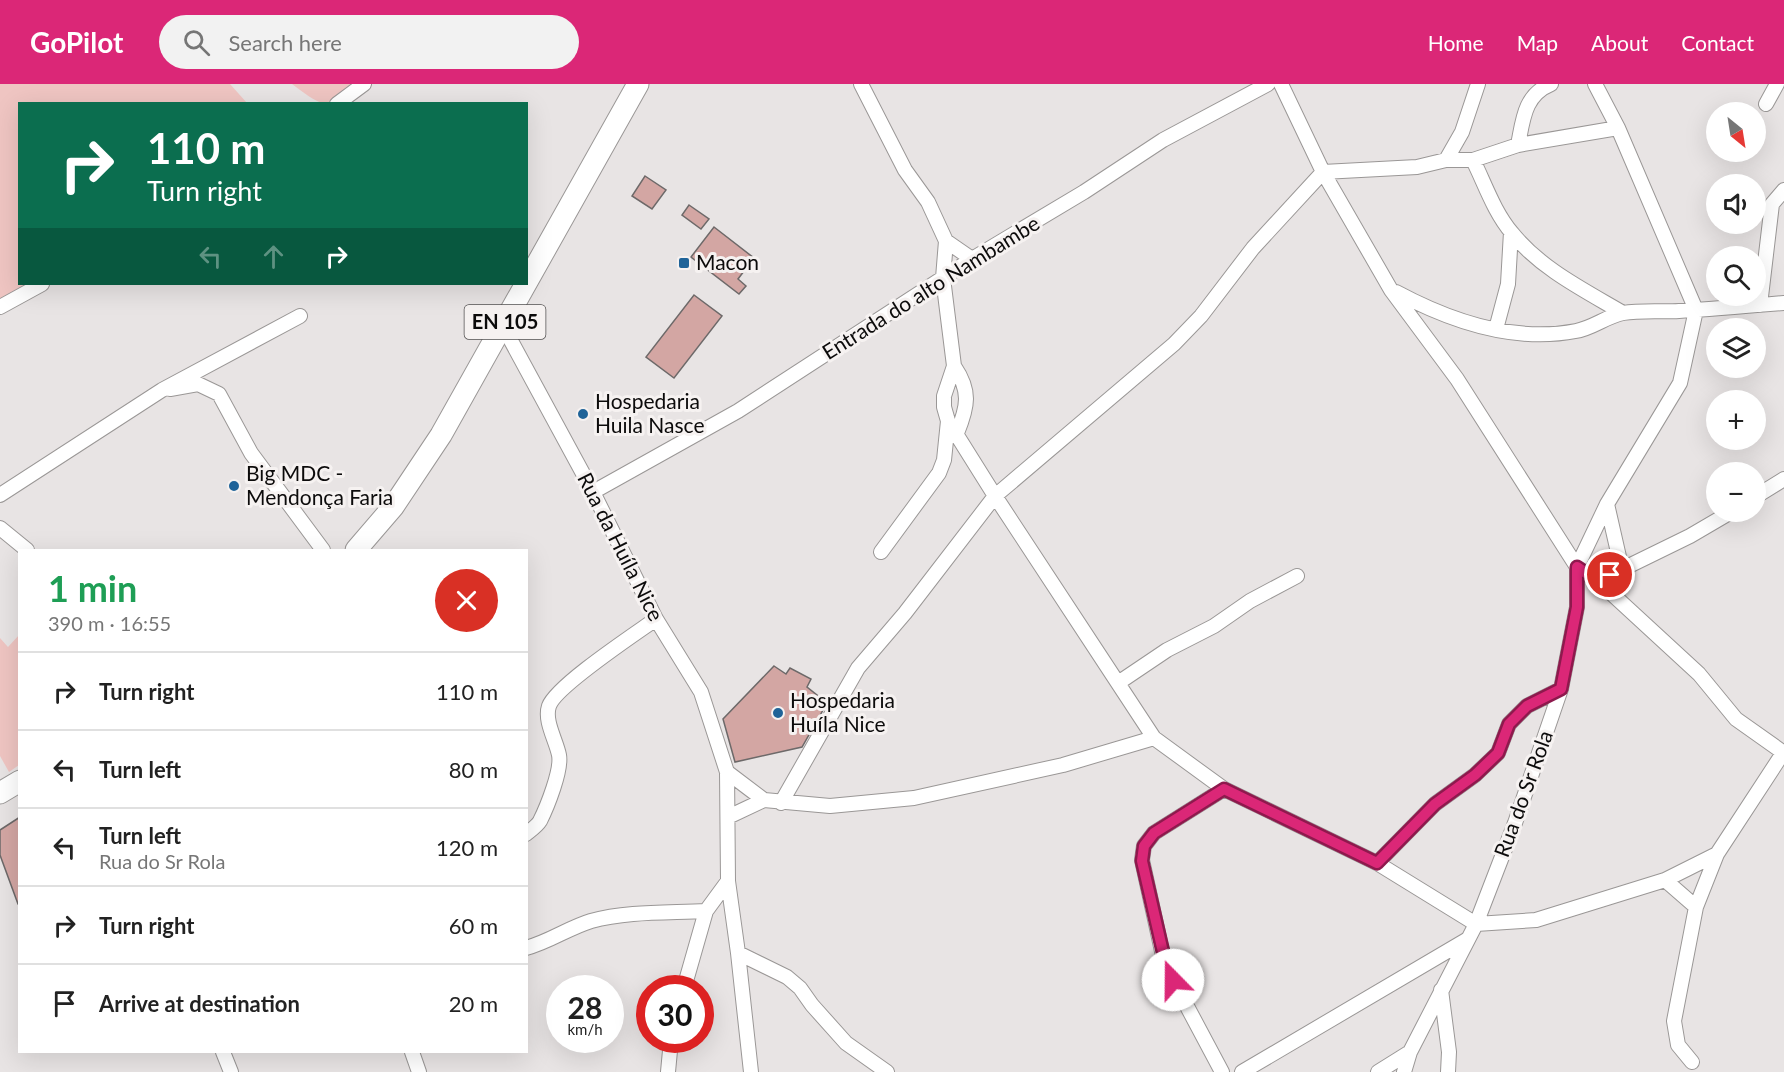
<!DOCTYPE html>
<meta charset="utf-8">
<style>
body{margin:0;font-family:Lato,sans-serif;background:#f2f2f2;color:#222;height:100vh;display:flex;flex-direction:column;font-size:22px;white-space:nowrap}
*{box-sizing:border-box;margin:0}
p{font-size:20px;color:#767676}
.icon{flex:none;width:33px;height:33px;fill:none;stroke:currentColor;stroke-width:2;stroke-linecap:round;stroke-linejoin:round}
.map{position:relative;flex:1;overflow:hidden}
.details{position:absolute;left:18px;top:465px;width:510px;height:504px;display:flex;flex-direction:column;background:#fff;border-radius:0px;box-shadow:0 6px 24px #0002}
.details>*{flex:none}
.guide{position:absolute;left:18px;top:18px;width:510px;height:183px;border-radius:0px;box-shadow:0 6px 24px #0002;background:#0b6e4f;color:#fff;overflow:hidden}
.needle{width:39px;rotate:150deg}
.buttons{position:absolute;left:1706px;top:18px;display:grid;gap:12px}
.buttons a{display:grid;place-items:center;width:60px;height:60px;border-radius:50%;background:#fff;box-shadow:0 6px 24px #0002;font-size:30px}
.speed{position:absolute;left:546px;top:891px;display:flex;gap:12px;font-size:30px;font-weight:700;text-align:center}
.speed>*{display:grid;place-content:center;width:78px;height:78px;border-radius:50%;background:#fff;box-shadow:0 6px 24px #0002;line-height:1}
.speed small{font-size:15px;font-weight:400}
.speed .limit{border:9px solid #d22;background:#fff;color:#111}
.pin{position:absolute;display:grid;place-items:center;width:51px;height:51px;color:#fff;margin:-26px;border:3px solid #fff;border-radius:50%;box-shadow:0 2px 6px #0007}
.me{position:absolute;width:66px;margin:-33px;rotate:338deg;stroke-linejoin:round;filter:drop-shadow(0 0 4px #0008)}
.turn{display:flex;align-items:center;gap:21px;height:126px;padding:0 30px;font-size:27px}
.turn .icon{width:78px;height:78px;stroke-width:2.5}
.turn b{display:block;font-size:42px;line-height:51px}
.lanes{display:flex;align-items:center;height:57px;padding:0 30px;background:#0003;justify-content:center;gap:30px;direction:ltr}
.lanes .off{opacity:.35}
.round{display:grid;place-items:center;flex:none;width:63px;height:63px;border-radius:32px;background:#f2f2f2}
.headline{display:flex;align-items:center;justify-content:space-between;height:102px;padding:0 30px}
h1{font-size:36px;font-weight:700;line-height:45px;color:#1e9e55}
ul{padding:0;list-style:none}
li{display:flex;align-items:center;gap:18px;height:78px;padding:0 30px;border-top:2px solid #e0e0e0}
li div{flex:1}
li b{display:block;font-size:22px}
li em{font-style:normal}
header{display:flex;align-items:center;gap:36px;box-sizing:border-box;height:84px;padding:0 30px;background:#db2777;color:#fff}
header strong{font-size:28px}
nav{display:flex;gap:33px;margin-inline-start:auto;font-size:21px}
.search{width:420px;height:54px;background:#f2f2f2;display:flex;align-items:center;gap:15px;box-sizing:border-box;padding:0 21px;border-radius:33px;color:#767676;font-size:22px}
.map>svg:first-child{display:block}
.green{fill:#efc5c2}
.building{fill:#d3a6a3;stroke:#6d6969;stroke-width:1.5}
.lines{fill:none;stroke-linecap:round;stroke-linejoin:round}
.street-casing{stroke:#9a9796;stroke-width:16}
.primary-casing{stroke:#9a9796;stroke-width:23}
.street{stroke:#fff;stroke-width:14}
.primary{stroke:#fff;stroke-width:21}
.route-casing{stroke:#8e194d;stroke-width:15}
.route{stroke:#db2777;stroke-width:10}
.poi-dot{fill:#1f6398;stroke:#f6f2f1;stroke-width:2}
.labels{text-anchor:middle;stroke-width:6;stroke-linejoin:round;paint-order:stroke}
.shield{fill:#f6f2f1;stroke:#525050;stroke-width:1.5}
.shield-label{font-size:20px;font-weight:bold;fill:#0c0b0b}
.poi-label{font-size:21px;fill:#0c0b0b;stroke:#f6f2f1;text-anchor:start}
.street-label{font-size:21px;fill:#0c0b0b;stroke:#f6f2f1}
</style>
<header>
<strong>GoPilot</strong>
<div class="search"><svg class="icon" aria-label="search" viewBox="0 0 24 24"><circle cx="10" cy="10" r="6"/><path d="M15 15l6 6"/></svg>Search here</div>
<nav><a>Home</a><a>Map</a><a>About</a><a>Contact</a></nav>
</header>
<div class="map">
<svg width="1784" height="988" viewBox="0 0 1784 988">
<rect width="100%" height="100%" fill="#e8e4e4"/>
<path class="green" d="M 0,0 L 230,0 L 247,19 L 20,20 L 20,200 L 42,200 L 0,223 Z
M 292,0 L 364,0 C 328,26 328,27 292,0 Z
M 19,551 L 19,681 L 9,688 L 0,672 L 0,554 L 8,563 Z"/>
<path class="building" d="M 645,92 L 666,106 L 652,125 L 632,112 Z
M 689,121 L 709,135 L 701,145 L 682,131 Z
M 714,143 L 754,174 L 738,195 L 746,202 L 739,210 L 691,173 Z
M 694,211 L 722,232 L 674,294 L 646,273 Z
M 774,582 L 786,590 L 790,584 L 811,595 L 807,603 L 827,619 L 802,663 L 735,678 L 723,635 Z
M 20,733 L 20,820 L 18,820 L 0,771 L 0,746 Z"/>
<g class="lines">
<g class="street-casing">
<path id="street" d="M 861,0 L 905,86 L 928,118 L 946,157 L 943,194 L 954,282 L 944,312 L 944,323 L 948,337 L 995,412 L 1154,654 L 1224,705 L 1377,779 L 1476,840 L 1536,836 L 1665,796 L 1717,770
M 1281,0 L 1323,88 L 1391,206 L 1457,295 L 1577,483 L 1598,497 L 1699,590 L 1736,635 L 1784,669
M 337,20 L 364,0
M 1766,20 L 1777,0
M 1518,61 C 1523,36 1524,11 1551,0
M 1446,76 L 1462,48 L 1478,0
M 1473,76 C 1485,100 1494,128 1512,149 C 1541,185 1584,206 1623,229
M 946,157 L 972,175
M 1396,208 C 1450,237 1514,259 1576,247 C 1593,244 1607,232 1623,229 C 1641,226 1661,228 1679,227 C 1714,225 1749,222 1784,219
M 1760,221 L 1772,120 L 1784,106
M 0,223 L 42,200
M 503,242 L 593,408 L 656,535 L 701,608 L 727,688 L 728,797 L 738,869 L 751,988
M 1496,245 L 1508,200 L 1511,148
M 954,282 C 971,307 968,322 957,349
M 170,305 L 198,300 L 219,310 L 251,369 L 323,466
M 593,408 L 738,327 L 972,175 L 1084,108 L 1163,56 L 1268,0
M 0,411 L 162,306 L 300,232
M 1755,413 L 1784,395
M 1607,420 L 1622,486
M 0,444 L 27,466
M 881,468 L 939,389 L 944,376 L 948,337
M 1598,497 L 1690,452 L 1731,428
M 1118,599 L 1167,566 L 1214,542 L 1250,517 L 1297,492
M 727,688 L 764,716 L 830,722 L 914,714 L 1063,681 L 1154,654
M 781,719 L 858,584 L 905,529 L 995,412 L 1174,260 L 1201,232 L 1253,164 L 1323,88 L 1417,83 L 1446,76 L 1473,76 L 1518,61 L 1618,44
M 728,733 L 764,716
M 526,750 C 531,746 537,742 540,737 C 547,723 562,686 559,671 C 556,656 544,637 549,622 C 556,602 635,550 656,535
M 1377,779 L 1435,720 L 1475,691 L 1498,669 L 1509,640 L 1527,622 L 1561,605
M 1665,796 L 1696,823
M 526,864 C 549,858 568,844 591,837 C 627,827 668,829 706,827
M 738,869 L 787,893 L 800,904 L 812,921 L 846,959 L 887,988
M 684,904 L 706,827 L 728,797
M 1441,906 L 1449,968 L 1448,988
M 223,968 L 231,988
M 412,968 L 419,988
M 1692,978 L 1678,961 L 1674,937 L 1696,823 L 1717,770 L 1783,669
M 668,988 L 671,956
M 1222,988 L 1165,881 L 1142,776 L 1144,762 L 1154,749 L 1224,705
M 1242,988 L 1468,855
M 1378,988 L 1410,968
M 1404,988 L 1410,968 L 1476,840 L 1515,739 L 1561,605 L 1577,523 L 1577,483 L 1607,420 L 1680,299 L 1696,226 L 1618,44 L 1595,0"/>
</g>
<g class="primary-casing">
<path id="primary" d="M 356,466 L 393,423 L 441,351 L 638,0
M 0,709 L 20,697"/>
</g>
<use href="#street" class="street"/>
<use href="#primary" class="primary"/>
</g>
<g class="lines">
<g class="route-casing">
<path id="route" d="M 1173,896 L 1166,881 L 1142,777 L 1144,762 L 1154,749 L 1224,705 L 1377,779 L 1435,720 L 1475,691 L 1498,669 L 1509,640 L 1527,622 L 1561,605 L 1577,523 L 1577,483 L 1598,497 L 1610,491"/>
</g>
<use href="#route" class="route"/>
</g>
<g class="poi-dot">
<rect x="678" y="173" width="12" height="12" rx="3"/>
<circle cx="583" cy="330" r="6"/>
<circle cx="234" cy="402" r="6"/>
<circle cx="778" cy="629" r="6"/>
</g>
<g class="labels">
<rect class="shield" x="464.5" y="221" width="81" height="34" rx="4.5"/>
<g class="shield-label">
<text x="505" y="245">EN 105</text>
</g>
<g class="poi-label">
<text x="696" y="186">Macon</text>
<text x="595" y="325">Hospedaria<tspan x="595" dy="24">Huila Nasce</tspan></text>
<text x="246" y="397">Big MDC -<tspan x="246" dy="24">Mendonça Faria</tspan></text>
<text x="790" y="624">Hospedaria<tspan x="790" dy="24">Huíla Nice</tspan></text>
</g>
<g class="street-label">
<text transform="translate(931 204) rotate(-32)" y="7">Entrada do alto Nambambe</text>
<text transform="translate(620 463) rotate(63)" y="7">Rua da Huíla Nice</text>
<text transform="translate(1524 710) rotate(-70)" y="7">Rua do Sr Rola</text>
</g>
</g>
</svg>
<div class="buttons">
<a><svg class="needle" viewBox="-14 -14 28 28"><path d="M0-13l5 13h-10z" fill="#e53935"/><path d="M0 13l5-13h-10z" fill="#767676"/></svg></a>
<a><svg class="icon" aria-label="sound" viewBox="0 0 24 24"><path d="M4 9h4l5-4v14l-5-4H4zM17 9q2 3 0 6"/></svg></a>
<a><svg class="icon" aria-label="search" viewBox="0 0 24 24"><circle cx="10" cy="10" r="6"/><path d="M15 15l6 6"/></svg></a>
<a><svg class="icon" aria-label="layers" viewBox="0 0 24 24"><path d="M12 4l9 5-9 5-9-5zM3 14l9 5 9-5"/></svg></a>
<a>+</a>
<a>−</a>
</div>
<div class="speed"><div>28<small>km/h</small></div><div class="limit">30</div></div>
<div class="pin" style="left:1610px;top:491px;background:#d93025"><svg class="icon" aria-label="arrive" viewBox="0 0 24 24"><path d="M6 21V4h12l-3 4 3 4H6"/></svg></div>
<svg class="me" style="left:1173px;top:896px" viewBox="-20 -20 40 40"><circle r="19" fill="#fff"/><path d="M0-13L10 11 0 6-10 11z" fill="#db2777"/></svg>
<div class="guide">
<div class="turn"><svg class="icon" aria-label="right" viewBox="0 0 24 24"><path d="M7 20v-9h11M14 6l5 5-5 5"/></svg><div><b>110 m</b>Turn right</div></div>
<div class="lanes"><svg class="icon off" aria-label="left" viewBox="0 0 24 24"><path d="M17 20v-9H6M10 6l-5 5 5 5"/></svg><svg class="icon off" aria-label="ahead" viewBox="0 0 24 24"><path d="M12 20V5M6 11l6-6 6 6"/></svg><svg class="icon" aria-label="right" viewBox="0 0 24 24"><path d="M7 20v-9h11M14 6l5 5-5 5"/></svg></div>
</div>
<section class="details">
<div class="headline"><div><h1>1 min</h1><p>390 m · 16:55</p></div><a class="round" style="background:#d93025;color:#fff"><svg class="icon" aria-label="close" viewBox="0 0 24 24"><path d="M6 6l12 12M18 6L6 18"/></svg></a></div>
<ul>
<li><svg class="icon" aria-label="right" viewBox="0 0 24 24"><path d="M7 20v-9h11M14 6l5 5-5 5"/></svg><div><b>Turn right</b></div><em>110 m</em></li>
<li><svg class="icon" aria-label="left" viewBox="0 0 24 24"><path d="M17 20v-9H6M10 6l-5 5 5 5"/></svg><div><b>Turn left</b></div><em>80 m</em></li>
<li><svg class="icon" aria-label="left" viewBox="0 0 24 24"><path d="M17 20v-9H6M10 6l-5 5 5 5"/></svg><div><b>Turn left</b><p>Rua do Sr Rola</p></div><em>120 m</em></li>
<li><svg class="icon" aria-label="right" viewBox="0 0 24 24"><path d="M7 20v-9h11M14 6l5 5-5 5"/></svg><div><b>Turn right</b></div><em>60 m</em></li>
<li><svg class="icon" aria-label="arrive" viewBox="0 0 24 24"><path d="M6 21V4h12l-3 4 3 4H6"/></svg><div><b>Arrive at destination</b></div><em>20 m</em></li>
</ul>
</section>
</div>
